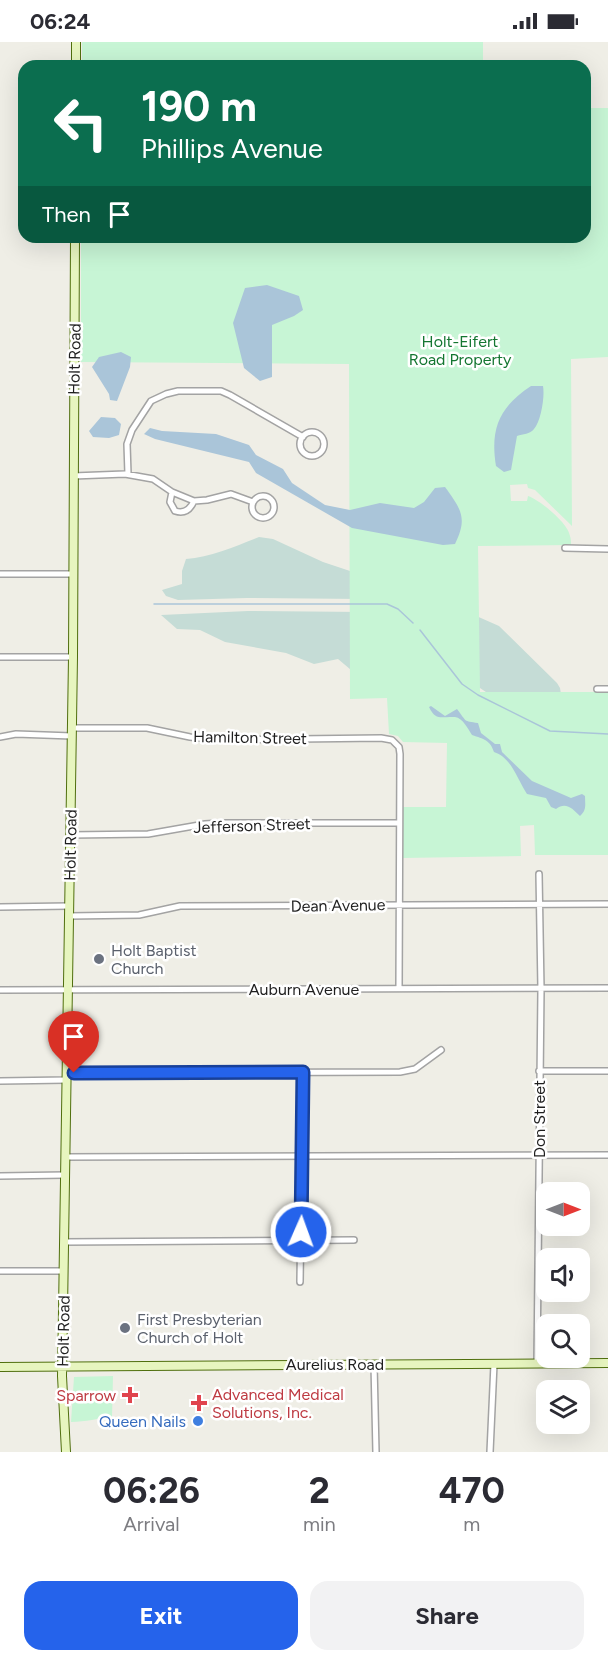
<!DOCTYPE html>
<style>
body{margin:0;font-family:Figtree,sans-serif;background:#f2f2f3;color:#2b2b33;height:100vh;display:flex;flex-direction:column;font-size:22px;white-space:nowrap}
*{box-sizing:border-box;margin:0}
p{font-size:20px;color:#7c7c81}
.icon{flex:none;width:33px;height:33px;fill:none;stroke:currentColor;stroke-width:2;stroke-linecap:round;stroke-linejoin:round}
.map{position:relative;height:1410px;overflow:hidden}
.sheet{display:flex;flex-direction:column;background:#fff;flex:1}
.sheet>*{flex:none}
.guide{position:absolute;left:18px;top:18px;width:573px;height:183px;border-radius:18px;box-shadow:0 6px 24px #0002;background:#0b6e4f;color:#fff;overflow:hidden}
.needle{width:39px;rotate:90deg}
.buttons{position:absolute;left:536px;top:1140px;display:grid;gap:12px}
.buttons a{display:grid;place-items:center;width:54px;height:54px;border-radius:12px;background:#fff;box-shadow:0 6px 24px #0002;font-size:30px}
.pin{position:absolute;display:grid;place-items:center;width:51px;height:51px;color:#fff;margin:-62px -26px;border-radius:50% 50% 50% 0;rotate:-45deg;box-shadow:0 0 6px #0007}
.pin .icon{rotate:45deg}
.me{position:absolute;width:66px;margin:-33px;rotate:2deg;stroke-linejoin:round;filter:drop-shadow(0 0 4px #0008)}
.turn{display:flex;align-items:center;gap:21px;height:126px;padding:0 24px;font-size:27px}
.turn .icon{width:78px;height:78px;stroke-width:2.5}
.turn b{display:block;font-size:42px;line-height:51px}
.then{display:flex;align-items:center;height:57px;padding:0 24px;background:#0003;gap:12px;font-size:22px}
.eta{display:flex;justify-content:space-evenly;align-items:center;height:102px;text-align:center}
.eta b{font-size:36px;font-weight:700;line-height:42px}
.primary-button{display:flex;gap:12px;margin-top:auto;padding:12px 24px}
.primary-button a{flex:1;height:69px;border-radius:18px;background:#2563eb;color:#fff;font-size:24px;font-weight:700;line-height:69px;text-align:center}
.primary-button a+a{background:#f2f2f3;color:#2b2b33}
.status{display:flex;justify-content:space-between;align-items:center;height:42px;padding:0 30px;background:#fff;direction:ltr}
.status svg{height:16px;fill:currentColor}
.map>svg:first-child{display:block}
.wetland{fill:#c5dcd6}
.park{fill:#c7f5d5}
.water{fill:#aac5d9}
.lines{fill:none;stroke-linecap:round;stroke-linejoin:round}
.stream{stroke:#aac5d9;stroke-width:1.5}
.street-casing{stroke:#a3a3a3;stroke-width:8}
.secondary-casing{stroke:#506f0e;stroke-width:10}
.street{stroke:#fff;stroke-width:5}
.secondary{stroke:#e7f5bf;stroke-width:8}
.route-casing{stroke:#184099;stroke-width:15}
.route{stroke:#2563eb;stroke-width:10}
.worship-dot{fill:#6b7280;stroke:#fff;stroke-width:2}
.health-dot{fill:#e0444e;stroke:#fff;stroke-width:2}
.shop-dot{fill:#3f7fe0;stroke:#fff;stroke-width:2}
.labels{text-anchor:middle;stroke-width:5;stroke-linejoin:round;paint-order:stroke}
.park-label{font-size:16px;fill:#147631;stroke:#fff}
.street-label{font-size:16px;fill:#1f1f1f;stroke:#fff}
.worship-label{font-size:16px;fill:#5b616d;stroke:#fff;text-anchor:start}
.health-label{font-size:16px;fill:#be3a42;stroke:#fff;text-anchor:start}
.shop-label{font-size:16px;fill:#366cbe;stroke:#fff;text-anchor:end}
</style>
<div class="status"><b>06:24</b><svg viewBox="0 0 49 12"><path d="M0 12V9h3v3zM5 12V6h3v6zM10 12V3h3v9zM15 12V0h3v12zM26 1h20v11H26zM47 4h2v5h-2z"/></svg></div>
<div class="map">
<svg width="608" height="1410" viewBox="0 0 608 1410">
<rect width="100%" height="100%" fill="#efeee6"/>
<path class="wetland" d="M 259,495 L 273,497 L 323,520 L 383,540 L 362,557 L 247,556 L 178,558 L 166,554 L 162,548 L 182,542 L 182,529 L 186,517 C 211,515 236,504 259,495 Z
M 248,569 L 364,570 L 363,638 L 338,617 L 314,622 L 286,611 L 225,600 L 200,588 L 177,587 L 161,573 Z
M 465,569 L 499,584 L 557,641 L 560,646 L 562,658 L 517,663 L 486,650 L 468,638 Z"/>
<path class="park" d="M 82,0 L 483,0 L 483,24 L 82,24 Z
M 585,66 L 608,66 L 608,315 L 571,317 L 572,484 L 535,448 L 528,446 L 527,442 L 510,443 L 511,459 L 527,459 L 528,454 C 540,458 568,481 570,494 C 571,497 571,500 571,503 L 478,504 L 480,650 L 608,650 L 608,813 L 535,813 L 534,783 L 520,784 L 521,814 L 403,816 L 403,765 L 446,765 L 447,701 L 403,700 L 398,694 L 389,692 L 387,656 L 350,657 L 349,322 L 81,320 L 81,195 L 585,195 Z
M 113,1334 L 112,1375 C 98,1376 86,1380 71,1380 L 74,1335 Z"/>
<path class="water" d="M 267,243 L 299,254 L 303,268 L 294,274 L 272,283 L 272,335 L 260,339 L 244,326 L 233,281 L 245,246 Z
M 121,310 L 131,315 L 130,325 L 117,359 L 110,358 L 109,352 L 92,325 L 99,315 Z
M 531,344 L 543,344 C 545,354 541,379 534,387 C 530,392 523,392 517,394 L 511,428 L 504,430 L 496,424 C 490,387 499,365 531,344 Z
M 101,375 L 115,376 L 121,382 L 119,393 L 109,396 L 93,395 L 89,389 Z
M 150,386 L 162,389 L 216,392 L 249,403 L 256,413 L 283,427 L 292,441 L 325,463 L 350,468 L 380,461 L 414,466 L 424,460 L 435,446 L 445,445 C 461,467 468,476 455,502 L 443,503 L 352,486 L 256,431 L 249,420 L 155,397 L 144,392 Z
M 431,664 L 445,674 L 457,667 C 467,680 463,679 478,681 L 481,691 L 495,702 L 500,702 L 502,710 L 532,739 L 571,756 L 582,752 L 585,754 C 585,762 587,768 580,774 C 573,767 566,759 556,767 L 551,765 L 546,756 L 527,752 C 517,737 512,716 494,710 C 490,698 484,697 472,693 C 468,687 463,676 455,675 C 443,674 436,680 429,665 Z"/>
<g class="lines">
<path class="stream" d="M 154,562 L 387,562 L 398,567 L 413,581
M 420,588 L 462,642 L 478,653 L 550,689 L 608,692"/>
<g class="street-casing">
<path id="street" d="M300 402a12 12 0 1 1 24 0a12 12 0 1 1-24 0Z
M 128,432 L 127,402 L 132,388 L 151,359 L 166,352 L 178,349 L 221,349 L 230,353 L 303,395
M 73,434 L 125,432 L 153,437 L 172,450 L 194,459 L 207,458 L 231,452 L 253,460
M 172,450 L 170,460 L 175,469 C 184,472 190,468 194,459
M252 465a11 11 0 1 1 22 0a11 11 0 1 1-22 0Z
M 565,506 L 608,507
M 0,532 L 73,532
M 0,615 L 73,615
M 597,647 L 608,647
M 72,686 L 147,686 L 190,695 L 218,698 L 381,696 L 392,698 L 399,705 L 400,712 L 399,946
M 0,695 L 16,692 L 72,694
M 70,793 L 148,792 L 205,782 L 220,781 L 398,781
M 0,865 L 69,864
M 69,874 L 139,873 L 180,864 L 608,862
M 0,948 L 608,946
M 539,1029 L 608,1029
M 67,1031 L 400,1030 L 415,1027 L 441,1008
M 0,1039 L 67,1038
M 66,1115 L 608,1113
M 0,1134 L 65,1133
M 64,1200 L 354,1198
M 0,1229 L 64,1229
M 300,1240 L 303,1030
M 374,1322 L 376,1410
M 537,1322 L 541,947 L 539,832
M 490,1410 L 494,1322"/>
</g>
<g class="secondary-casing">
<path id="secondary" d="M 76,24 L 76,0
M 0,1325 L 608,1321
M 66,1410 L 62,1334 L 73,615 L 75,195"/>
</g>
<use href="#street" class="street"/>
<use href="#secondary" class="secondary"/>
</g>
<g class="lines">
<g class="route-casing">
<path id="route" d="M 74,1031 L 303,1030 L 301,1190"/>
</g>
<use href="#route" class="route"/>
</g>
<g class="worship-dot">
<circle cx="99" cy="917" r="6"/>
<circle cx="125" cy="1286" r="6"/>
</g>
<g class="health-dot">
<path d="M127 1344h6v6h6v6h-6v6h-6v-6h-6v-6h6z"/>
<path d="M196 1352h6v6h6v6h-6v6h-6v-6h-6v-6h6z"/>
</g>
<circle class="shop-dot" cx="198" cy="1379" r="6"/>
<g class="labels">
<g class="park-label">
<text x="460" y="305">Holt-Eifert<tspan x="460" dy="18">Road Property</tspan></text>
</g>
<g class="street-label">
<text transform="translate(74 317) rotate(-89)" y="6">Holt Road</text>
<text transform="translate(250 695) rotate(1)" y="6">Hamilton Street</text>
<text transform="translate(252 783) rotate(-2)" y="6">Jefferson Street</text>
<text transform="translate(70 803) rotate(-89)" y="6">Holt Road</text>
<text transform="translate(338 863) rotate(-1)" y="6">Dean Avenue</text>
<text x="304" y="953">Auburn Avenue</text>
<text transform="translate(539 1077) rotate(-90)" y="6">Don Street</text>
<text transform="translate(63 1289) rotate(-89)" y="6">Holt Road</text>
<text x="335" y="1328">Aurelius Road</text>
</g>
<g class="worship-label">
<text x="111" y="914">Holt Baptist<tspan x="111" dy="18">Church</tspan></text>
<text x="137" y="1283">First Presbyterian<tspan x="137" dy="18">Church of Holt</tspan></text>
</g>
<g class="health-label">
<text x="212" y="1358">Advanced Medical<tspan x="212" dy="18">Solutions, Inc.</tspan></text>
<text x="116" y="1359" text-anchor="end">Sparrow</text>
</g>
<g class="shop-label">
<text x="186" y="1385">Queen Nails</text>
</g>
</g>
</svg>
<div class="buttons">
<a><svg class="needle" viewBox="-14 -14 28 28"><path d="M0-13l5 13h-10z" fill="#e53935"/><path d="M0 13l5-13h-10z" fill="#7c7c81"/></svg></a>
<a><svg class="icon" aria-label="sound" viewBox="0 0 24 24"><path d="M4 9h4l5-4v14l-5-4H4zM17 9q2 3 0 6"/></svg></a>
<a><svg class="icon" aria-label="search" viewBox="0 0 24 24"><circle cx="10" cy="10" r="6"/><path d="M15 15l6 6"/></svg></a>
<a><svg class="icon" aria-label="layers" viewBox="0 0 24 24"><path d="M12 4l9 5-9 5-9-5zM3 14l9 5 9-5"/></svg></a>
</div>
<div class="pin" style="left:74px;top:1031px;background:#d93025"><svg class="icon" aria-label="arrive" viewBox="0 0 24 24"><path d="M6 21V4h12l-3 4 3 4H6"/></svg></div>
<svg class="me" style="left:301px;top:1190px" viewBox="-20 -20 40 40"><circle r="17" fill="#2563eb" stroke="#fff" stroke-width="3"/><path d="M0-11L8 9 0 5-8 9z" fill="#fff"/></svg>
<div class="guide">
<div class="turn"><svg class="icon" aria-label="left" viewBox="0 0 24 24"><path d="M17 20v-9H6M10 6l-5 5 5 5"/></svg><div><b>190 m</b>Phillips Avenue</div></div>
<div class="then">Then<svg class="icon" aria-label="arrive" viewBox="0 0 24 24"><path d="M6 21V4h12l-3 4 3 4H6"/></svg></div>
</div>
</div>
<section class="sheet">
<div class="eta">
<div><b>06:26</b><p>Arrival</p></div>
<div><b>2</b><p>min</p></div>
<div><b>470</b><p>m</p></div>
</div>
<div class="primary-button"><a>Exit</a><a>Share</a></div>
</section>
